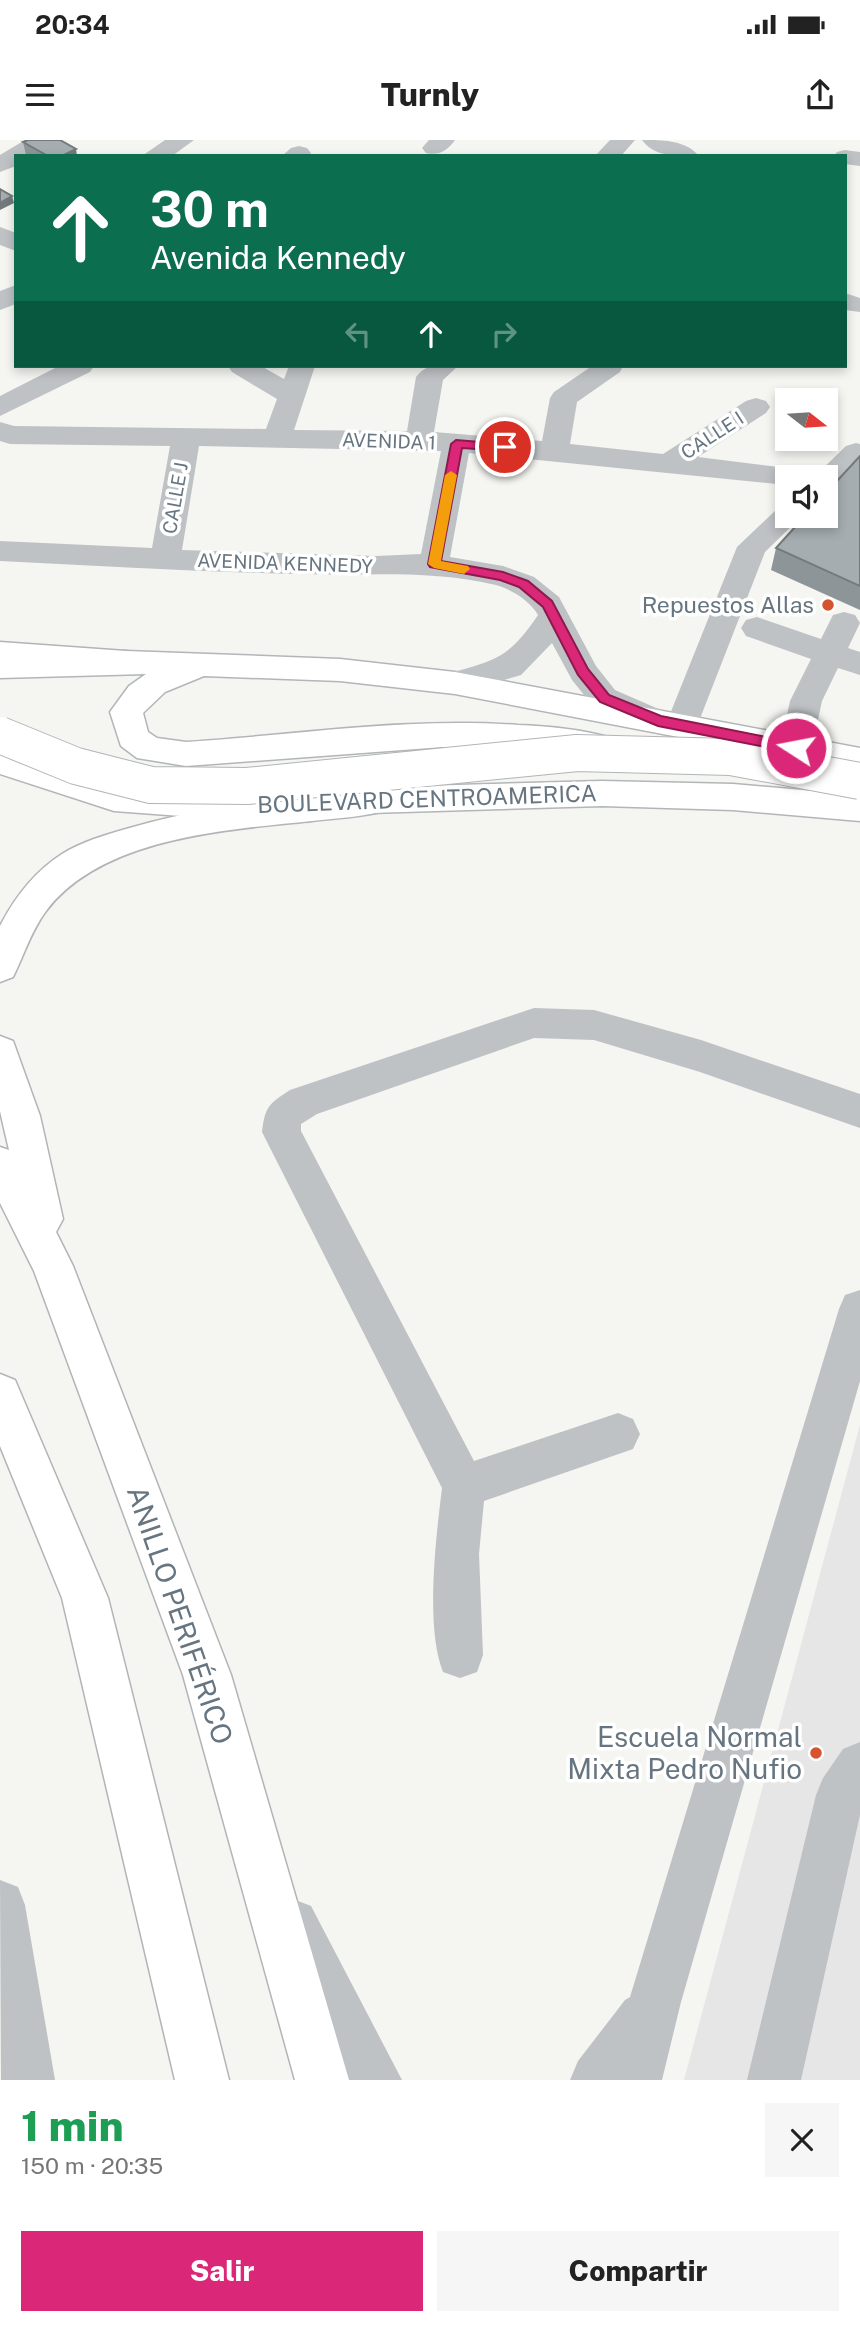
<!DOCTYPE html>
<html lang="es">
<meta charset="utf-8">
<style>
body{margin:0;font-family:"Public Sans",sans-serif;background:#f6f6f6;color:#222;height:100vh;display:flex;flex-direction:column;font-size:26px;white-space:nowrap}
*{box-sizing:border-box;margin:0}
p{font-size:23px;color:#767676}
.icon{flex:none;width:38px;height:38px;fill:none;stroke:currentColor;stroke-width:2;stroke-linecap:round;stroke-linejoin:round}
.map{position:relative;height:1940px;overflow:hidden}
.drawer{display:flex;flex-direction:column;background:#fff;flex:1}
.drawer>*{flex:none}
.top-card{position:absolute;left:14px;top:14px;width:833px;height:214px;border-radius:0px;box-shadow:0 4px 10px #0003;background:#0b6e4f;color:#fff;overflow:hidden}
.needle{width:46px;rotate:107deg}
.buttons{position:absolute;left:775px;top:248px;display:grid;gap:14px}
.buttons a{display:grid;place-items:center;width:63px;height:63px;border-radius:0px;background:#fff;box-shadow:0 4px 10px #0003;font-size:35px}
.pin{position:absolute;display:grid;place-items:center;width:60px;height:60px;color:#fff;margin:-30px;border:4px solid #fff;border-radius:50%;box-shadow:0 2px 7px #0007}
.me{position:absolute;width:77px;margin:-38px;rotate:281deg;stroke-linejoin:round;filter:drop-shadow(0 0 5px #0008)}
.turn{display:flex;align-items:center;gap:24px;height:147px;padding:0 21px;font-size:32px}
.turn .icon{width:91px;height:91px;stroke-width:2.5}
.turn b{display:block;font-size:49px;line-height:60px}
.lanes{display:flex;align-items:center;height:66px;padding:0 21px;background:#0003;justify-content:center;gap:35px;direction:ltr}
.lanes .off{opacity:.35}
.round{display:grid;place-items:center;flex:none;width:74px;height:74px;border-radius:0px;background:#f6f6f6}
.summary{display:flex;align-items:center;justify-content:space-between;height:119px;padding:0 21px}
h1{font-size:42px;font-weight:800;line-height:52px;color:#1e9e55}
.primary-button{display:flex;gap:14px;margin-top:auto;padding:14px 21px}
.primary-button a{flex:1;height:80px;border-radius:0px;background:#db2777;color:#fff;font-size:28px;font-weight:800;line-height:80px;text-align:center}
.primary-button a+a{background:#f6f6f6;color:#222}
.status{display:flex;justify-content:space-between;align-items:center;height:49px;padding:0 35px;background:#fff;direction:ltr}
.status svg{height:19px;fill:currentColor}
header{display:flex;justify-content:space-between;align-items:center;height:91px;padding:0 21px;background:#fff;font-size:32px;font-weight:800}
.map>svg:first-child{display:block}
.built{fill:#e5e6e5}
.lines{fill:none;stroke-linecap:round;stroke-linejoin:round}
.major-casing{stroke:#b2b6b9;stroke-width:3}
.highway-casing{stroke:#b1b5b7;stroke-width:3}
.minor{fill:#bec2c5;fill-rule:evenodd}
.major{fill:#fff;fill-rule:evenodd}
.highway{fill:#fff;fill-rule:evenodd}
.highway-bridge-casing{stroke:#b1b5b7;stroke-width:38;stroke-linecap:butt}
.highway-bridge{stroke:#fff;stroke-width:36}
.wall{fill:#8e9598}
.shaded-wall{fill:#74797c}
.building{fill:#a5adb1;stroke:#74797c;stroke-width:2}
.route{fill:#db2777;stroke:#8e194d;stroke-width:2}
.slow{fill:#f59e0b}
.poi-dot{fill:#d6532f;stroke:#fff;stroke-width:2.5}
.labels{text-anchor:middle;stroke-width:7;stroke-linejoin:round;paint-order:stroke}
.far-street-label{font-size:19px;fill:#667580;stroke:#fff}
.poi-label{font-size:23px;fill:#667580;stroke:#fff;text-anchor:end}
.street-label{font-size:23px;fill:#667580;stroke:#fff}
.near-street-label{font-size:28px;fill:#667580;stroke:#fff}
.near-poi-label{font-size:28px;fill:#667580;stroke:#fff;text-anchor:end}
</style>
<div class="status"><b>20:34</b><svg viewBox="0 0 49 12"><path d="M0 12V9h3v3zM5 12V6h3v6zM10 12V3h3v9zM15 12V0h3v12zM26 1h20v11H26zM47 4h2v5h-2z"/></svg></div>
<header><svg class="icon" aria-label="menu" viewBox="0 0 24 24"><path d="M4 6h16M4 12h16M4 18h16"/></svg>Turnly<svg class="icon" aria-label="share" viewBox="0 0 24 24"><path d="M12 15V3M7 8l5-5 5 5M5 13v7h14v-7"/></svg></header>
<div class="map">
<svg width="860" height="1940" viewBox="0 0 860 1940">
<rect width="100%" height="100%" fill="#f5f5f1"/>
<path class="built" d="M 860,1285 L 860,1940 L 684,1940 Z"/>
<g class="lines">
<g class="major-casing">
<path id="major" d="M 126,511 L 340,519 L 455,532 L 860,608 L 860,632 L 455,554 L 340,541 L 204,536 L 165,552 L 143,573 L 148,592 L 157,598 L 186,602 C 296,595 407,577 518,585 C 548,586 579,589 608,597 L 612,606 L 608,615 L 596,618 L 545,610 L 443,607 L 186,626 L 137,618 L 121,606 L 110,572 L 129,546 L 146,534 L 0,538 L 0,516 Z
M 0,610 L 114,645 L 208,652 L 602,641 L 733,644 L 860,655 L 860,681 L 733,670 L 602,666 L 208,678 L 114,671 L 0,634 Z"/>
</g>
<g class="highway-casing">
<path id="highway" d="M 0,502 L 126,511 L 137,514 L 142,522 L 137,530 L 126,533 L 0,524 Z
M 379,647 L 391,651 L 396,660 L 391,669 C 366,677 338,678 312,681 C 227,690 102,697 46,771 C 31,791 24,815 13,837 L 0,842 L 0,786 C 15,757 34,732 62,714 C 81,702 105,695 126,689 C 209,664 294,658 379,647 Z
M 0,896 L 13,901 L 40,976 L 63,1079 L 56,1092 L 73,1126 L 231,1535 L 349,1940 L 295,1940 L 183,1535 L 34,1131 L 0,1063 L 0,1007 L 9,1010 L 0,971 Z
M 0,1234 L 15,1240 L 108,1458 L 229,1940 L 175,1940 L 62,1458 L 0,1306 Z"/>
</g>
<path class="minor" d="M 25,0 L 54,0 L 33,16 L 16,16 L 16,26 L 0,32 L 0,15 Z
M 165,0 L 194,0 L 172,16 L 142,16 Z
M 429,0 L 455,0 C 447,11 439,16 426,13 L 422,8 Z
M 610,0 L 635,0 L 621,16 L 595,16 Z
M 642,0 C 662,0 686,0 699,16 C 679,16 655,18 642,0 Z
M 299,6 L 307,8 L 311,13 L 309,16 L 282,16 L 291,8 Z
M 845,10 L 860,12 L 860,26 L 845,24 L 845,16 L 834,16 L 837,12 Z
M 0,87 L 16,93 L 16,111 L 0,105 Z
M 16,145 L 16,164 L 0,170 L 0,151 Z
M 845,153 L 860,158 L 860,172 L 845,170 Z
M 59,226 L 94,226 L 90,232 L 0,276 L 0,256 Z
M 228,226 L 261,226 L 284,239 L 289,226 L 315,226 L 294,290 L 407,291 L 416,237 C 427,222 442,226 458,226 L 443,240 L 434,292 L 542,301 L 550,258 L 554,252 L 592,226 L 623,226 L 620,232 L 577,262 L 570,304 L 663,314 L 746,261 L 756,258 L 766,261 L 770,267 L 766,273 L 698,317 L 787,328 L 791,335 L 787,342 L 777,344 L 469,313 L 450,417 L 503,426 L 534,437 L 559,457 L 596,526 L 615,550 L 670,574 L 737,407 L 778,368 L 788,365 L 788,376 L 802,376 L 765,412 L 694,594 L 682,598 L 670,594 L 668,590 L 658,593 L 593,566 L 572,540 L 552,503 L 521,535 L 455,554 L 444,551 L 439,543 L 444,535 C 494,520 507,521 538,475 C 531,462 511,449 496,445 C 432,429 364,436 299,434 C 199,432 100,426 0,421 L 0,401 L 152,408 L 170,306 L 10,304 L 0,301 L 0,282 L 14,286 L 266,289 L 277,259 L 232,232 ZM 199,306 L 441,311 L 421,414 L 376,416 L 182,410 Z
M 856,303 L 860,304 L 860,324 L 836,347 L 826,349 L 826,338 L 813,338 L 846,306 Z
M 844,472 L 855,475 L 860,483 L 848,508 L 860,512 L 860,535 L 838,528 L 822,561 L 812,608 L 808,617 L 796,620 L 784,617 L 780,608 L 790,561 L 811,519 L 746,496 L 741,488 L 746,480 L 757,477 L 821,499 L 833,475 Z
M 534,868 L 594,870 L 701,900 L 860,954 L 860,988 L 700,932 L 594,900 L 534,898 L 317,974 L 301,984 L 301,991 L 474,1321 L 618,1273 L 633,1279 L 640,1294 L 633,1309 L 484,1361 L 479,1414 L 483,1515 L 477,1532 L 460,1538 L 443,1532 C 425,1487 436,1397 442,1348 L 262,992 C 265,966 269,964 290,950 Z
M 860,1150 L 860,1241 L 681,1862 L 662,1940 L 570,1940 L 578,1921 L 625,1860 L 630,1857 L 839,1169 L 845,1155 Z
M 860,1602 L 860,1675 L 801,1940 L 747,1940 L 816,1655 L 823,1638 L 843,1609 Z
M 0,1740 L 18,1747 L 25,1765 L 55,1940 L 1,1940 Z
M 293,1759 L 311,1766 L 402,1940 L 346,1940 L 268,1784 L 275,1766 Z"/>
<use href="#major" class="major"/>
<use href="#highway" class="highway"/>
<g class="highway-bridge-casing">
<path id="highway-bridge" d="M 0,595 L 76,626 L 151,645 L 247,646 L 577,613 L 731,617 L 860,641"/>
</g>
<use href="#highway-bridge" class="highway-bridge"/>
</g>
<path class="wall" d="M 23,2 L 77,16 L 27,16 L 26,15 Z
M 860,316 L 860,470 L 771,430 L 776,408 Z"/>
<path class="shaded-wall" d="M 76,9 L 77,16 L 62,16 Z
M 12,56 L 14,63 L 0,70 L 0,63 Z"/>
<path class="building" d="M 28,0 L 60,0 L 76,9 L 62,16 L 48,16 L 23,2 Z
M 0,49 L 12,56 L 0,63 Z
M 860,316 L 860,446 L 776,408 L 805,376 L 826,376 L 826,353 Z"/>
<path class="route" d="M 456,300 L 505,304 L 511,307 L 505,311 L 462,308 L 441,421 L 503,432 L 528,441 L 552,461 L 588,529 L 609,555 L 661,576 L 801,604 L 801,611 L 796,613 L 658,586 L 600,562 L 578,535 L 543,467 L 519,447 L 500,440 L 430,427 L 428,424 L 451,304 Z"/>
<path class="slow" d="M 451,331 L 457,335 L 441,421 L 468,426 L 470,429 L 464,434 L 434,428 L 428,424 L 445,335 Z"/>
<g class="poi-dot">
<circle cx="828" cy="465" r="7"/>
<circle cx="816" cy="1613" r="7"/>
</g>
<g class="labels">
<g class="far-street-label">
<text transform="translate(712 295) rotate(-33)" y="7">CALLE I</text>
<text transform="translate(389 301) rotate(2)" y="7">AVENIDA 1</text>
<text transform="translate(175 358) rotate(-80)" y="7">CALLE J</text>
<text transform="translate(285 423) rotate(2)" y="7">AVENIDA KENNEDY</text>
</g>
<g class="poi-label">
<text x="814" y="473">Repuestos Allas</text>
</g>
<g class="street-label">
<text transform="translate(427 659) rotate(-2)" y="8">BOULEVARD CENTROAMERICA</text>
</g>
<g class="near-street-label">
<text transform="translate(180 1475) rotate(71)" y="10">ANILLO PERIFÉRICO</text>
</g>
<g class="near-poi-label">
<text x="802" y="1607">Escuela Normal<tspan x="802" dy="32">Mixta Pedro Nufio</tspan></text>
</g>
</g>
</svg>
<div class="buttons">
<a><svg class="needle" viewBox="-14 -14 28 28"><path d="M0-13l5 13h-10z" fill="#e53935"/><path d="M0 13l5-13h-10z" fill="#767676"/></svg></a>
<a><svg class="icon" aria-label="sound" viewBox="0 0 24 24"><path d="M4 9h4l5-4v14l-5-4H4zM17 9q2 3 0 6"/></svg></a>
</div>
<div class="pin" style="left:505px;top:307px;background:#d93025"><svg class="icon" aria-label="arrive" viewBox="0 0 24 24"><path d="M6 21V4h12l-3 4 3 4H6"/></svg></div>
<svg class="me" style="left:796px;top:608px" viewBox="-20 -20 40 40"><circle r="17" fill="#db2777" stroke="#fff" stroke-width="3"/><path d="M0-11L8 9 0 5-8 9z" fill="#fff"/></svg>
<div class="top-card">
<div class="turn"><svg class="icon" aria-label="ahead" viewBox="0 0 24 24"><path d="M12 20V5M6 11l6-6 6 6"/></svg><div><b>30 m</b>Avenida Kennedy</div></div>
<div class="lanes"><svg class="icon off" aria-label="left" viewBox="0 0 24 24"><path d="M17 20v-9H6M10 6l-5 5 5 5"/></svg><svg class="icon" aria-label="ahead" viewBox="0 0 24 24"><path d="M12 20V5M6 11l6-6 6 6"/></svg><svg class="icon off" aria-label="right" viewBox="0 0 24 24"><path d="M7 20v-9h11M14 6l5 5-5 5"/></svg></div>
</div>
</div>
<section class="drawer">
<div class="summary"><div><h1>1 min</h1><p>150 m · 20:35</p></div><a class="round"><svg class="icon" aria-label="close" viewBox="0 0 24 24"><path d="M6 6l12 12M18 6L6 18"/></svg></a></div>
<div class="primary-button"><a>Salir</a><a>Compartir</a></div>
</section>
